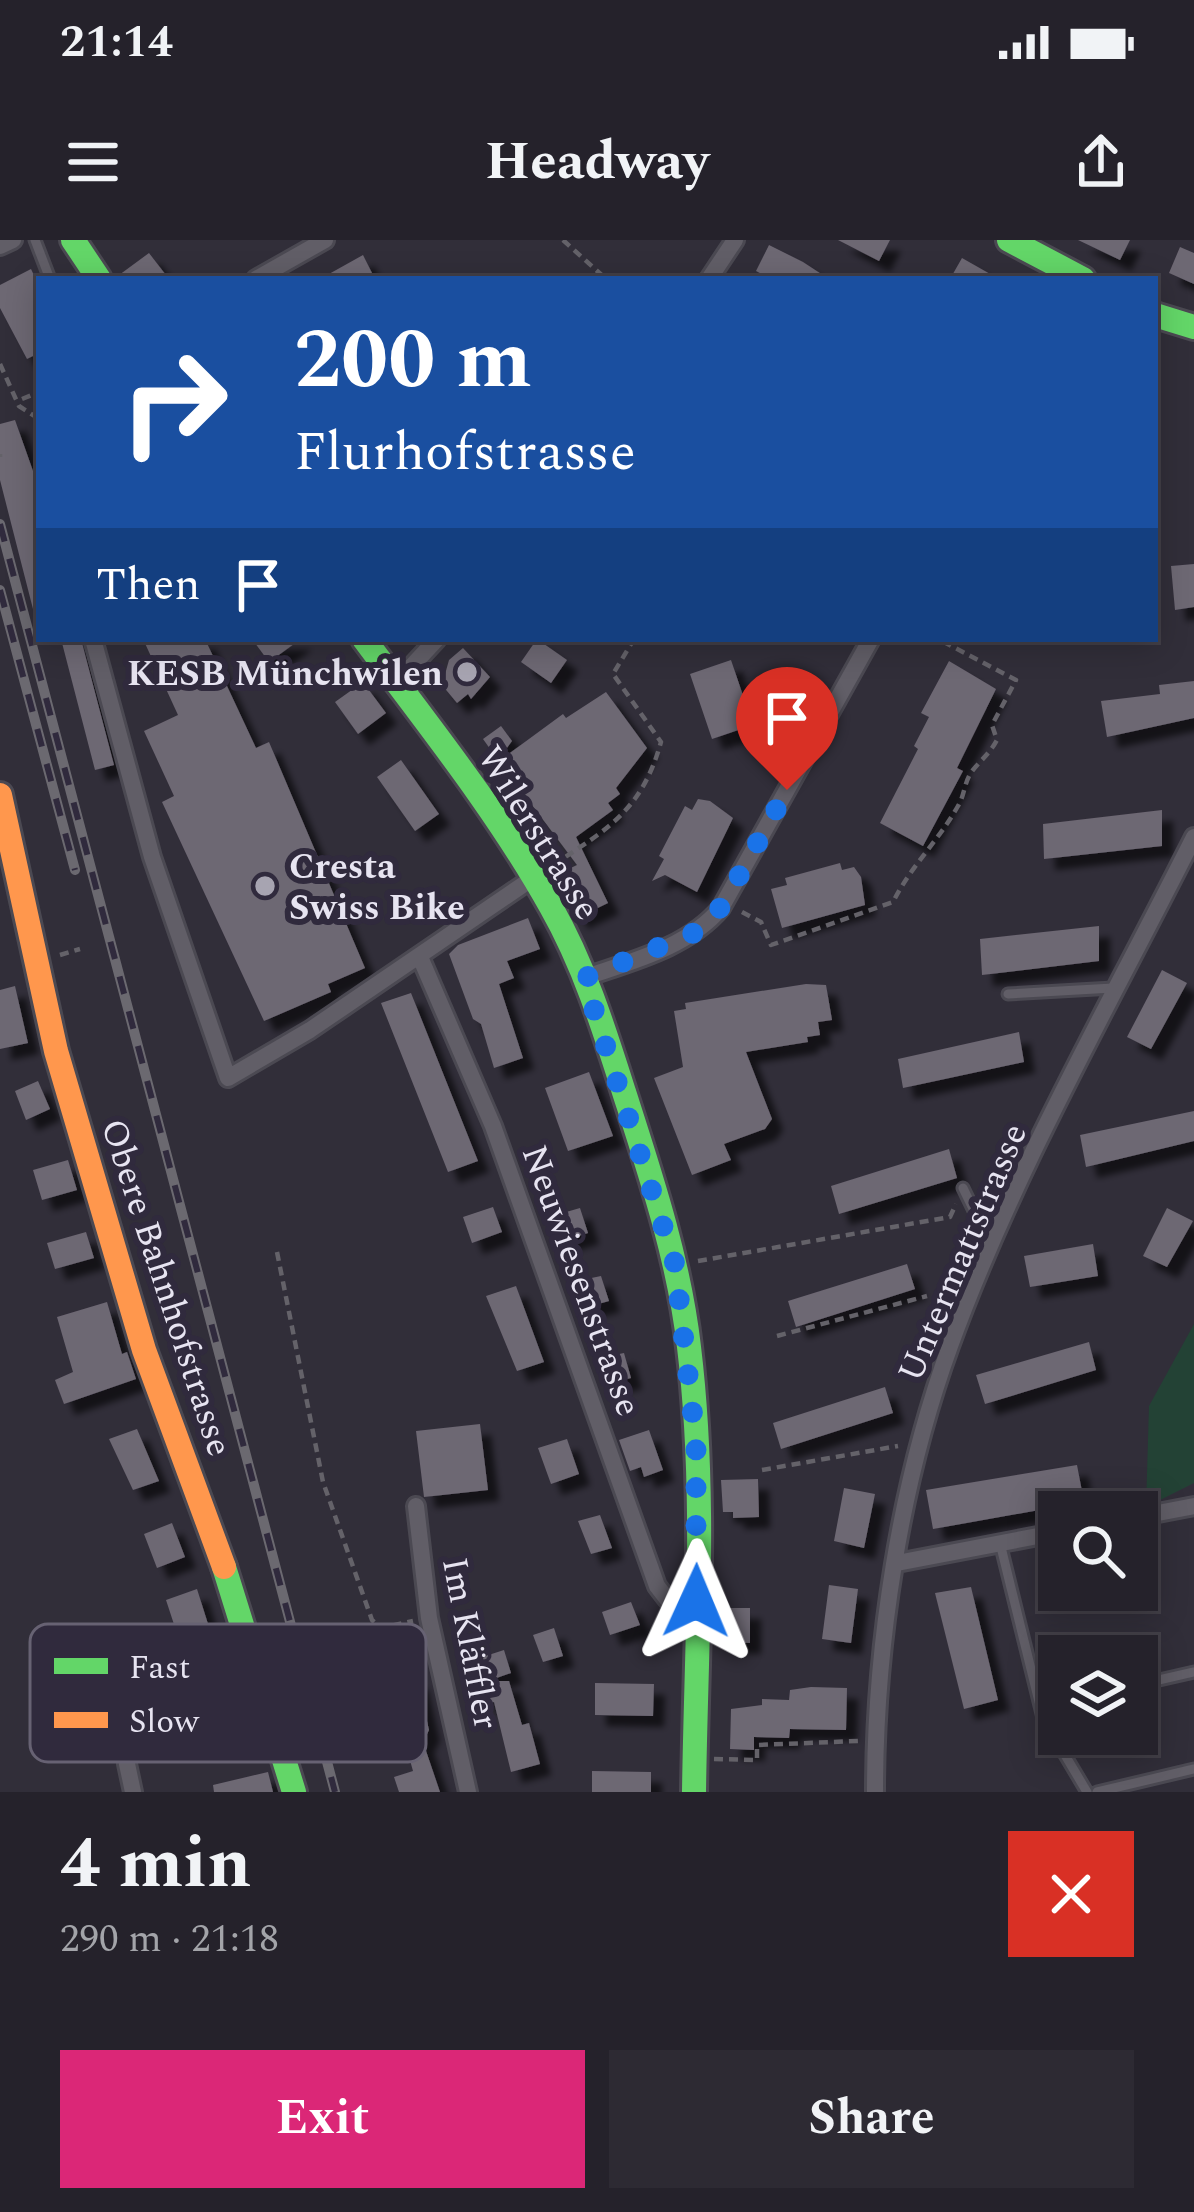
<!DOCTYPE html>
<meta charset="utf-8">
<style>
body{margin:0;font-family:Spectral,serif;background:#2d2a33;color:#f1f3f6;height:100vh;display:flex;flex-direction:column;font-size:45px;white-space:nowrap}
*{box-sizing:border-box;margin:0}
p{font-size:39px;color:#a3a4a9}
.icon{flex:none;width:66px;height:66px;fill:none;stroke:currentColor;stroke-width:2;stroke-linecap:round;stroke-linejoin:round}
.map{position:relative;height:1552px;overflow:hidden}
.details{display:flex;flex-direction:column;background:#25222b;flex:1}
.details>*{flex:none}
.banner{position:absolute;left:36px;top:36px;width:1122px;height:366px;border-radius:0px;box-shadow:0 6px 30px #0003,0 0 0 3px #423f47;background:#1a4fa0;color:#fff;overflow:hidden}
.buttons{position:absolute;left:1038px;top:1251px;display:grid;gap:24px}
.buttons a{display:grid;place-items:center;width:120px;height:120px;border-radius:0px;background:#25222b;box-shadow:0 6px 30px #0003,0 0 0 3px #423f47;font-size:60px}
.pin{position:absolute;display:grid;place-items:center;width:102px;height:102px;color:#fff;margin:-123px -51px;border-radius:50% 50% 50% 0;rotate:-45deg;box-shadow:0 0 12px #0007}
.pin .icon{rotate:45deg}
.me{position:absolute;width:132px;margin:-66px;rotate:1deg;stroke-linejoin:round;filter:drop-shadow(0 0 9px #0008)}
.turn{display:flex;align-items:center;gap:42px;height:252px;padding:0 60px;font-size:54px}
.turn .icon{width:156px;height:156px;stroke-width:2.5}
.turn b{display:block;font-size:84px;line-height:102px}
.then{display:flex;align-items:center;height:114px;padding:0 60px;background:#0003;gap:24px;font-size:45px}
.round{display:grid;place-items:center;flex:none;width:126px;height:126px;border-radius:0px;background:#2d2a33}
.head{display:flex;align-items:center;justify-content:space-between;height:204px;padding:0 60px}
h1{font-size:72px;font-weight:700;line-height:90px}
.button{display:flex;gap:24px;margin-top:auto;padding:24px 60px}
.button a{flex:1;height:138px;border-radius:0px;background:#db2777;color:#fff;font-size:48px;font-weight:700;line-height:138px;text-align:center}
.button a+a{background:#2d2a33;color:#f1f3f6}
.status{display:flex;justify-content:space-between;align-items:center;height:84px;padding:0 60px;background:#25222b;direction:ltr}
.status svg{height:33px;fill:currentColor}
header{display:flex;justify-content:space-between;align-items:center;height:156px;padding:0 60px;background:#25222b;font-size:54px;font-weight:700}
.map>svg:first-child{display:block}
.green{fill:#234235}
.building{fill:#6d6773;filter:url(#shadow)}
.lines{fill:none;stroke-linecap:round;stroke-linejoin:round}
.lane-casing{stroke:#4b4952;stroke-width:15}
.street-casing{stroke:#4b4952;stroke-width:22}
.fast-casing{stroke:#4b4952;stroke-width:30}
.slow-casing{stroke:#4b4952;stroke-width:30}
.path{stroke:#646269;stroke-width:4.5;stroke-dasharray:9 6;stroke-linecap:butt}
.lane{stroke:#615e67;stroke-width:9}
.street{stroke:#615e67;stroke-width:16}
.fast{stroke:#63d668;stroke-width:24}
.slow{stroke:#ff974d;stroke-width:24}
.rail-casing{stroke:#6b6970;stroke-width:10}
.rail{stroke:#302a3d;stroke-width:6;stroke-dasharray:18;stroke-linecap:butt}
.route{stroke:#1a73e8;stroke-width:21;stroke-dasharray:0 37.8}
.poi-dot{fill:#a7a4b1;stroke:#302a3d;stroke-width:4.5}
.labels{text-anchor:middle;stroke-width:12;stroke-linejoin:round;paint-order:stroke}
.poi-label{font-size:36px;font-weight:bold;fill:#e7e4f1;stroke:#302a3d;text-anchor:end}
.street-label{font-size:36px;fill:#e7e4f1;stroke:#302a3d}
.key{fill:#302a3d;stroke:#676273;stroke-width:3}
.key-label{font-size:33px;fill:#e7e4f1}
</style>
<div class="status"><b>21:14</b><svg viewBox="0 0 49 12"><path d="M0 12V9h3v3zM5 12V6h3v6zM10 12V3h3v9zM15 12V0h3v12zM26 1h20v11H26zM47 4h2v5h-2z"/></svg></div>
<header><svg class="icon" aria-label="menu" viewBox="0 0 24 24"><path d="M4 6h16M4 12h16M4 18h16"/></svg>Headway<svg class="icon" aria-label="share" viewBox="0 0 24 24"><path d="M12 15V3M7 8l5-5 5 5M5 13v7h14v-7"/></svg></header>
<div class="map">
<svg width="1194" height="1552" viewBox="0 0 1194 1552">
<defs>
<filter id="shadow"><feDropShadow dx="11" dy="11" stdDeviation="3" flood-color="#0009"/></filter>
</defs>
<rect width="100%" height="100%" fill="#312e39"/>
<path class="green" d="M 1194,1084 L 1194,1243 L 1146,1267 L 1149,1166 Z"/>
<path class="building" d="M 838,0 L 890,0 L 879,21 Z
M 1078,0 L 1130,0 L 1120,20 Z
M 769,5 L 803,22 L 829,39 L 771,39 L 756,31 Z
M 1180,7 L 1194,13 L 1194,44 L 1169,33 Z
M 149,13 L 169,39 L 115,39 L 115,38 Z
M 363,15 L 375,39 L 320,39 Z
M 962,18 L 999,39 L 950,39 Z
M 31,29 L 39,46 L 39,113 L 27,119 L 0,68 L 0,45 Z
M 15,180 L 39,248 L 39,368 L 33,369 L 0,240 L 0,184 Z
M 1194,324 L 1194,367 L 1175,370 L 1171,326 Z
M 61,399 L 81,399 L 114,525 L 95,530 Z
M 143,399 L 205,399 L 256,508 L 269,502 L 365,728 L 328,744 L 331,752 L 264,781 L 162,562 L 174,556 L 144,491 L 178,475 Z
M 252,399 L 301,399 L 269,422 Z
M 537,399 L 567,420 L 551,443 L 521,422 Z
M 463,408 L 490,437 L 471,459 L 468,454 L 457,463 L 442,445 L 449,420 Z
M 731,420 L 753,485 L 712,499 L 690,434 Z
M 949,421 L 996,449 L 957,528 L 963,531 L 923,606 L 880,583 L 918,509 L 914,506 L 929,477 L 921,473 Z
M 1194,441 L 1194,478 L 1107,497 L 1101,461 L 1160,454 L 1159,445 Z
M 363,442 L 386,473 L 358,494 L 335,462 Z
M 606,452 L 647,508 L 616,548 L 620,554 L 608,563 L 613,570 L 576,597 L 608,663 L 577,678 L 556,635 L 577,625 L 499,521 L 563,474 L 566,478 Z
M 501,486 L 512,501 L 498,520 L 483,499 Z
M 401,520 L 439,574 L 415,591 L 377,537 Z
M 698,559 L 710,561 L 733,578 L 697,652 L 665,635 L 652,641 L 664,619 L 659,616 L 685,566 L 692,570 Z
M 1162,570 L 1162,606 L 1044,619 L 1043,584 Z
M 840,623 L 842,630 L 854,627 L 861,637 L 865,665 L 782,688 L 771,649 L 787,645 L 785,638 Z
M 528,678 L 540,709 L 507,721 L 514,738 L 499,744 L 523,818 L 494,828 L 481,784 L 473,779 L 449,714 L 458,705 Z
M 1099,686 L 1099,721 L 982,735 L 980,699 Z
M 1162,730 L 1187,743 L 1151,809 L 1127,797 Z
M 806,744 L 826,745 L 832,780 L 818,782 L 820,795 L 807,797 L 808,802 L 746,812 L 772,879 L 765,889 L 724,904 L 731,920 L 692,935 L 654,838 L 683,827 L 674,771 L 686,769 L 685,763 Z
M 15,746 L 28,803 L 0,809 L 0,750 Z
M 411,753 L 478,921 L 448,932 L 381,763 Z
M 1019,792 L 1024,822 L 903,848 L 898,819 Z
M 589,832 L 613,896 L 568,911 L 545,848 Z
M 38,841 L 50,869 L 26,880 L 15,851 Z
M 1194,871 L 1194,901 L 1086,927 L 1080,895 Z
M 949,909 L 957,938 L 839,974 L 831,946 Z
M 68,920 L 77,950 L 42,960 L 33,930 Z
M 493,967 L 502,992 L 472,1003 L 463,977 Z
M 580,968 L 588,993 L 557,1003 L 549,977 Z
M 1167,968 L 1193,981 L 1167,1027 L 1143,1016 Z
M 86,992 L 94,1018 L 55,1029 L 47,1003 Z
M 1093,1004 L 1098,1036 L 1030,1047 L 1024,1016 Z
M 907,1024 L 915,1049 L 796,1087 L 788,1061 Z
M 601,1036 L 609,1061 L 584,1068 L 577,1041 Z
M 516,1046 L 544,1122 L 517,1131 L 486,1056 Z
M 107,1062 L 122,1114 L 127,1112 L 136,1139 L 64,1164 L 55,1140 L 73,1132 L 57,1077 Z
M 1089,1102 L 1096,1130 L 985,1164 L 976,1135 Z
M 624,1113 L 631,1138 L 607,1144 L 600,1118 Z
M 885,1147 L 893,1173 L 781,1209 L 773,1183 Z
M 480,1184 L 488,1250 L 424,1257 L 416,1191 Z
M 137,1189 L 159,1241 L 133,1250 L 109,1199 Z
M 649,1190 L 663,1230 L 644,1237 L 641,1227 L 630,1231 L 619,1200 Z
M 567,1199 L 579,1234 L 551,1244 L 538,1208 Z
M 1077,1225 L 1084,1262 L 933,1289 L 926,1250 Z
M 758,1239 L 759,1277 L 733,1278 L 733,1272 L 723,1272 L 721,1240 Z
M 844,1248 L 875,1254 L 864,1308 L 834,1301 Z
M 600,1275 L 612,1308 L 591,1314 L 578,1281 Z
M 172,1283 L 185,1317 L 157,1328 L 144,1294 Z
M 829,1345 L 858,1349 L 851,1403 L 822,1399 Z
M 971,1347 L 998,1460 L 964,1469 L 935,1353 Z
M 197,1349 L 231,1457 L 201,1466 L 194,1443 L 178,1448 L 173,1432 L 188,1427 L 166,1360 Z
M 631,1362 L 640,1385 L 610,1395 L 602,1372 Z
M 727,1368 L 750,1368 L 750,1403 L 727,1402 Z
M 554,1388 L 563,1416 L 543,1422 L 533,1395 Z
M 504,1410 L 511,1433 L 488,1441 L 509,1441 L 522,1485 L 529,1483 L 540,1524 L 511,1532 L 494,1462 L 486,1464 L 480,1444 L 463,1438 L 460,1427 L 466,1416 L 473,1420 Z
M 417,1438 L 429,1490 L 423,1502 L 440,1552 L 399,1552 L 394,1537 L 413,1531 L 389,1445 Z
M 595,1443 L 654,1444 L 653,1476 L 595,1475 Z
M 811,1447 L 847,1448 L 846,1490 L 790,1489 L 789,1498 L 754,1497 L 754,1510 L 730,1509 L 731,1469 L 762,1465 L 762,1459 L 789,1460 L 790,1450 Z
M 592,1531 L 651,1532 L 651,1552 L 592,1552 Z
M 268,1532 L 273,1552 L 214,1552 L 213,1545 Z"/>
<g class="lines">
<g class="lane-casing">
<path id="lane" d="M 35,0 L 50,39
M 1008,754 L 1113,748
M 963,948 L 977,977 L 998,990
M 1000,1303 L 1043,1478
M 1137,1445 L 1194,1432
M 1059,1471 L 1043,1478 L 1087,1552
M 1097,1552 L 1194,1529"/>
</g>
<g class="street-casing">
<path id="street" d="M 0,6 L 13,0
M 256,39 L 325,0
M 709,39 L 735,0
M 93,399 L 152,617 L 228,838 L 310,790 L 533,638
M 396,443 L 437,399
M 420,717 L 493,886 L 657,1346 L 667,1359 L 696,1361
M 583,738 C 632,721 687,708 721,668 L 871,399
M 416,1266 L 429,1378 L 468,1552
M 1137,1277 L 1194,1266
M 897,1323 L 1059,1292
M 127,1524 L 133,1552
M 875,1552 C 875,1406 900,1243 950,1106 C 1014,930 1110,764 1194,597"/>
</g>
<g class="fast-casing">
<path id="fast" d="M 73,0 L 99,39
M 1009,0 L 1083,39
M 1155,75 L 1194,87
M 364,399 C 429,486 498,572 551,667 C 584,725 604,789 624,852 C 651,936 679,1020 689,1107 C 707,1255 696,1404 694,1552
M 224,1327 L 294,1552"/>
</g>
<g class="slow-casing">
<path id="slow" d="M 0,555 L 56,811 L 144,1110 L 224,1327"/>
</g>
<path class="path" d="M 563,0 L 606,39
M 0,124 L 19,166 L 39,179
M 22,159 L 39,152
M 0,214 L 0,217
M 38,376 L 39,376
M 553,625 C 608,589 642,570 661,502 L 613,434 L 634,399
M 742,672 L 761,682 L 771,705 L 893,662 C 913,623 937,603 958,566 C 965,555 964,541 973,530 C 982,519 990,513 997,500 L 992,485 L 1016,440 L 938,399
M 60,715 L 80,709
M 277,1012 L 323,1242 L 372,1380 L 381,1388 L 413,1381
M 698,1021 L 950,977 L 956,964
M 777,1096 L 927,1056
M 762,1230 L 898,1206
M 714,1519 L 757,1520 L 757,1505 L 858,1501
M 146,1520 L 181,1512 L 245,1466"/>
<use href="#lane" class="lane"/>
<use href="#street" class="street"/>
<use href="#fast" class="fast"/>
<use href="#slow" class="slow"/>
<g class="rail-casing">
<path id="rail" d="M 0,284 L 335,1552
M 0,350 L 75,630"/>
</g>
<use href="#rail" class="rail"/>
</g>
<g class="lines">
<path class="route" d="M 696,1361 L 696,1203 L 675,1024 L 584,738 L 703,689 L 724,663 L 787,550"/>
</g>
<g class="poi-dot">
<circle cx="467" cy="432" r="12"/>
<circle cx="265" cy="646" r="12"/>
</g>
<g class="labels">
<g class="poi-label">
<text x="443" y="445">KESB Münchwilen</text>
<text x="289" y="638" text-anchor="start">Cresta<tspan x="289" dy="41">Swiss Bike</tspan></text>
</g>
<g class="street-label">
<text transform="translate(540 592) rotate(58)" y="13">Wilerstrasse</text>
<text transform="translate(961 1012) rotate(-67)" y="13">Untermattstrasse</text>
<text transform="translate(583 1040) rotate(70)" y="13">Neuwiesenstrasse</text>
<text transform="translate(168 1047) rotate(72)" y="13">Obere Bahnhofstrasse</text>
<text transform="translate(472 1403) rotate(79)" y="13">Im Kläffler</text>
</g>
</g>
<rect x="30" y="1384" width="396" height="138" rx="18" class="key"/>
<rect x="54" y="1418" width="54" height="16" fill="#63d668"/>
<rect x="54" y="1472" width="54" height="16" fill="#ff974d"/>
<g class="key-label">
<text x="129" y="1438">Fast</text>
<text x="129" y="1492">Slow</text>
</g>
</svg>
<div class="buttons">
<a><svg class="icon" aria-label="search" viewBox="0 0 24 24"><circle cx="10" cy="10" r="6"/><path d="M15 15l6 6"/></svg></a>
<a><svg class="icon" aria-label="layers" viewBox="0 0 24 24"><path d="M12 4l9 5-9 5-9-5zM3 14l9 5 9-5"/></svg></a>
</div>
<div class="pin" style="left:787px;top:550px;background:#d93025"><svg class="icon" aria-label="arrive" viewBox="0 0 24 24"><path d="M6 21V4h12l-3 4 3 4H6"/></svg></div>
<svg class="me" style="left:696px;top:1361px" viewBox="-20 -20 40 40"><path d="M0-17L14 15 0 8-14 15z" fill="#1a73e8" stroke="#fff" stroke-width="4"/></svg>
<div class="banner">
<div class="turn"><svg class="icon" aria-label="right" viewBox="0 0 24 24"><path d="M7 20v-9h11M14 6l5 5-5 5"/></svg><div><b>200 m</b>Flurhofstrasse</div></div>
<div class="then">Then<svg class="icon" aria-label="arrive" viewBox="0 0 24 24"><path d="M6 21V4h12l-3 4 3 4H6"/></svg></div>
</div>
</div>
<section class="details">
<div class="head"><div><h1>4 min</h1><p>290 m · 21:18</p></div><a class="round" style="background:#d93025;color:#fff"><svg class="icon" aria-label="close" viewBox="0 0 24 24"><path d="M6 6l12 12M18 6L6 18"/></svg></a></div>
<div class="button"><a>Exit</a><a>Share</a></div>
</section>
